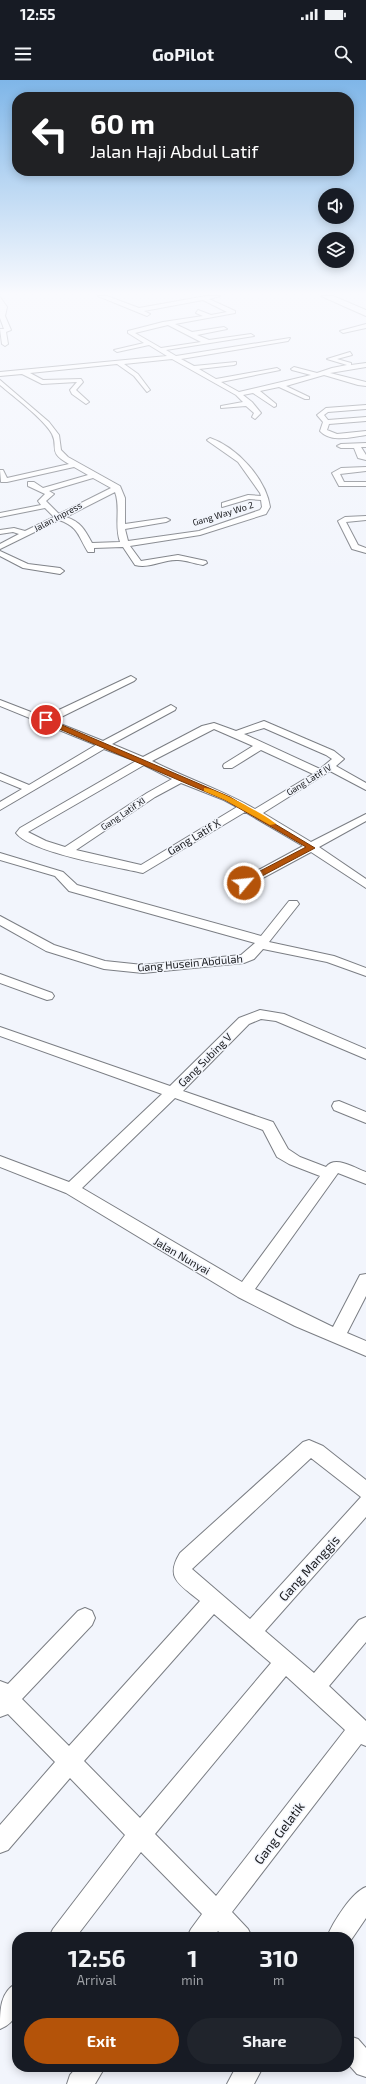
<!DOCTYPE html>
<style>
body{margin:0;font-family:"Exo 2",sans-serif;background:#20242c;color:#f1f3f6;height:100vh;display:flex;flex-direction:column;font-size:15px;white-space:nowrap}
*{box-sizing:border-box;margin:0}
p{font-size:13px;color:#9ea1a6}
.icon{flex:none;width:22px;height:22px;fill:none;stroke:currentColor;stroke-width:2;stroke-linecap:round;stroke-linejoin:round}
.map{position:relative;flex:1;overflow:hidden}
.panel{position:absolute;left:12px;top:1852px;width:342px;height:140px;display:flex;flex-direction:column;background:#171b24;border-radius:16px;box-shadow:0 2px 10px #0003}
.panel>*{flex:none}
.hud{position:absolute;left:12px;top:12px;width:342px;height:84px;border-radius:16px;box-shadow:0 2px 10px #0003;background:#202124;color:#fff;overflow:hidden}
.buttons{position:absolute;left:318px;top:108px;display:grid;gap:8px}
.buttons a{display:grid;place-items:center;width:36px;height:36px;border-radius:50%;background:#171b24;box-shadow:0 2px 10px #0003;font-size:20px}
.pin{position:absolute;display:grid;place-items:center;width:34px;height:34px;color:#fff;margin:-17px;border:2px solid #fff;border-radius:50%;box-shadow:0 1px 4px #0007}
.me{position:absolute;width:44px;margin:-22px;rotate:62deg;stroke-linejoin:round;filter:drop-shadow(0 0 3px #0008)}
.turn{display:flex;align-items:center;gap:14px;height:84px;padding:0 12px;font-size:18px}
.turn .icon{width:52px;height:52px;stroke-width:2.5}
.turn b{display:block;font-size:28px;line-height:34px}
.eta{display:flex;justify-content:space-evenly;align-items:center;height:68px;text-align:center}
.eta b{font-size:24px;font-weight:700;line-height:28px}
.primary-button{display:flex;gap:8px;margin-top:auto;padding:8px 12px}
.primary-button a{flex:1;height:46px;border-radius:24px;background:#b45309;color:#fff;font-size:16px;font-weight:700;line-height:46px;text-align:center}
.primary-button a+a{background:#20242c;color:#f1f3f6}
.status{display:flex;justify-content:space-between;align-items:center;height:28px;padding:0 20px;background:#171b24;direction:ltr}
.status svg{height:11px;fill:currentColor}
header{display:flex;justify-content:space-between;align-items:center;height:52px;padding:0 12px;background:#171b24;font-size:18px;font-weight:700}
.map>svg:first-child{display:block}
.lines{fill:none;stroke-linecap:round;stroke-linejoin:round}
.street-casing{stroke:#7b7e84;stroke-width:2}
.primary-casing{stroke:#7b7e84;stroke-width:2}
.street{fill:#fff;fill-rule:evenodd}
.primary{fill:#fff;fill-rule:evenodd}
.route{fill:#b45309;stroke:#753606}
.slow{fill:#f59e0b}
.labels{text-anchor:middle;stroke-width:3;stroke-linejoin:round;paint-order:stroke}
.far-street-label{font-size:9px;fill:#191a1d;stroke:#f2f5fc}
.street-label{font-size:11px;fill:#191a1d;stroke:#f2f5fc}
.near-street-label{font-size:13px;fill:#191a1d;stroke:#f2f5fc}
</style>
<div class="status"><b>12:55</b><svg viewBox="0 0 49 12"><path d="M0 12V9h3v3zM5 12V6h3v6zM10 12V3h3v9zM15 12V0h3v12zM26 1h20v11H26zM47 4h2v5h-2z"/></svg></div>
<header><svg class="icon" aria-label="menu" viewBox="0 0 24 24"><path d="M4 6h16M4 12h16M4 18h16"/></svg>GoPilot<svg class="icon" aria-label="search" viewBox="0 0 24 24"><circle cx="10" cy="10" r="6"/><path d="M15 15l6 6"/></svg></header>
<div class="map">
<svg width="366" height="2004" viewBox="0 0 366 2004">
<rect width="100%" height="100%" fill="#f2f5fc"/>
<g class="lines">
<g class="street-casing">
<path id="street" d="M 98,216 L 107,216 L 139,228 L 206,216 L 220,216 L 209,219 L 235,231 L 235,233 L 175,244 L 192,252 L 224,247 L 227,249 L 197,255 L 209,260 L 251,254 L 254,256 L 166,270 L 176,276 L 290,258 L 288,261 L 181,279 L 194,286 L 236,282 L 236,284 L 234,285 L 199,289 L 216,299 L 277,288 L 280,290 L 221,302 L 239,312 L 311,295 L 292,290 L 291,289 L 294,287 L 317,293 L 332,288 L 347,285 L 327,279 L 350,272 L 352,275 L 337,279 L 351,283 L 351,285 L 366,283 L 366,287 L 330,293 L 366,302 L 366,306 L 358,305 L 324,295 L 286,306 L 309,317 L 309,319 L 305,319 L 279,307 L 260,311 L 276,324 L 276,326 L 274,327 L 253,313 L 243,315 L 252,322 L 261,333 L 255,339 L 252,337 L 254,333 L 246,326 L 221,328 L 221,326 L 243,322 L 236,315 L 172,279 L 124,284 L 138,294 L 150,310 L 147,312 L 134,296 L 117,284 L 30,293 L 43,300 L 81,299 L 83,302 L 76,310 L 88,321 L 89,322 L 86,324 L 72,314 L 70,310 L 77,302 L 42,304 L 22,294 L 0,296 L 0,292 L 167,276 L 149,265 L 117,272 L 114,270 L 144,263 L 128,253 L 128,251 L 163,242 L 203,236 L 196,233 L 198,230 L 211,235 L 227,232 L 203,220 L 144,231 L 150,234 L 147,236 ZM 168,245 L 201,262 L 161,268 L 135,253 Z
M 0,217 L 7,227 L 5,236 L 11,250 L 6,252 L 8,264 L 5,266 L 2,264 L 0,249 L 4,249 L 0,238 Z
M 366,244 L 366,248 L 343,253 L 340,251 Z
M 0,300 L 49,342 L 59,355 L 61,370 L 68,377 L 120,406 L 125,418 L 125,444 L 166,438 L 170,440 L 166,442 L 125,449 L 128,461 L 199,451 L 260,430 L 262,427 L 261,420 L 249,419 L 222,427 L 222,423 L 248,415 L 261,416 L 260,413 L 238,382 L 208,361 L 207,360 L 210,358 C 237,367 266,399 270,427 L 266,434 L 200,455 L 130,466 L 141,481 L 178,475 L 206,481 L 207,483 L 203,485 C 195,484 186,480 178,480 C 163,479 150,489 135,485 L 123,467 L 94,468 L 94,472 L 88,472 C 78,456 79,447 59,440 L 0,469 L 0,464 L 19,454 L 13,452 L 0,454 L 0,450 L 14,448 L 25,451 L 54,437 L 45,428 L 0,437 L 0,433 L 41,425 L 38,421 L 45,414 L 28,406 L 28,402 L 34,402 L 43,408 L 88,395 L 74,387 L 7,402 L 1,402 L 0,390 L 3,390 L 7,398 L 69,384 C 47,372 59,368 52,354 C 44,339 14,317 0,305 ZM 93,398 L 111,408 L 59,434 L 46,421 L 54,414 L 49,411 ZM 115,412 C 121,428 114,445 120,462 L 92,463 C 85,450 81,442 66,437 Z
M 366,325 L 366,329 L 328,332 L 324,335 L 328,340 L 366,337 L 366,341 L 329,344 L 327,350 L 337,354 L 366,351 L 366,355 C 352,357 331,363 320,351 L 323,342 L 317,335 L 326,328 Z
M 366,363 L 366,367 L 361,367 L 366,375 L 366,380 L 358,378 L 354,368 L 341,368 L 337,366 L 341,364 Z
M 366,387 L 366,391 L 340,394 L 344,402 L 366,402 L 366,406 L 339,406 L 332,393 L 341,388 Z
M 366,436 L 366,440 L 346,442 L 358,465 L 366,468 L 366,473 L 352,469 L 338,441 L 345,437 Z
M 0,471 L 28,484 L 60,488 L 64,491 L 60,494 L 23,488 L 0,476 Z
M 131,596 L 136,599 L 134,601 L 53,641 L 103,661 L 171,625 L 176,628 L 175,630 L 112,664 L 143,677 L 202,646 L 214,643 L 236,651 L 264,641 L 334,671 L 344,679 L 336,686 L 366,703 L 366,710 L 330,691 L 263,733 L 311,762 L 366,734 L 366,741 L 319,767 L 366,799 L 366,808 L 311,772 L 248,806 L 240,806 L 238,803 L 240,800 L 303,766 L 245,732 L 143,793 C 117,787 31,773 16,753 L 20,748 L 136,681 L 104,669 L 0,730 L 0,722 L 22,709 L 0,700 L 0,693 L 29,705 L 96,665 L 0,626 L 0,620 L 44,637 ZM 264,648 L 326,675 L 332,679 L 320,689 L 244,654 ZM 214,649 L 253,666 L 224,684 L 223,686 L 224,688 L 232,688 L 261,670 L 313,694 L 255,729 C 222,710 186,698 152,681 ZM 144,685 L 172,699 L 147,713 L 65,767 L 46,761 L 28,752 ZM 181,703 L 224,720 L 237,727 L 141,785 L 76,770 L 155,717 Z
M 0,773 L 63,792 L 77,805 L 261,856 L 289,821 L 297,821 L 299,824 L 269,862 L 334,876 L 366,888 L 366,896 L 327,882 L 263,869 L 254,879 L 244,883 L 143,893 L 104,889 L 46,871 L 0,845 L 0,836 L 54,865 L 105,881 L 143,885 L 241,875 L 255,863 L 69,811 L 55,796 L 0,780 Z
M 0,894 L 52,913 L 54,916 L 52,919 L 47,920 L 0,903 Z
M 260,930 L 284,934 L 366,969 L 366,979 L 276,941 L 261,939 L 249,944 L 183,1011 L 273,1042 L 288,1069 L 300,1077 L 326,1087 C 335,1075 354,1088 366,1092 L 366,1104 L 338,1093 L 255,1209 L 333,1247 L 360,1195 L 366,1194 L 366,1216 L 347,1253 L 366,1261 L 366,1276 L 295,1246 L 238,1217 L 66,1113 L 0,1087 L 0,1076 L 69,1102 L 162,1014 L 0,956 L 0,947 L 170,1006 L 239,938 ZM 175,1018 L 263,1050 L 277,1077 L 289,1084 L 320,1096 L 242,1202 L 82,1108 Z
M 339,1021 L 366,1032 L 366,1043 L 334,1030 L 332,1026 L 334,1022 Z
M 309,1360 L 323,1366 L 366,1400 L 366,1437 L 265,1551 L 314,1593 L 359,1540 L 366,1537 L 366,1562 L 329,1606 L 366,1641 L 366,1666 L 361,1664 L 232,1832 L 248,1849 L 252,1857 L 224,1857 L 218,1851 L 214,1857 L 187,1857 L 191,1849 L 202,1834 L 141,1772 L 76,1857 L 49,1857 L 53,1849 L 125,1755 L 70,1698 L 8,1770 L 0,1773 L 0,1745 L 55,1682 L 8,1634 L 0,1637 L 0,1601 L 8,1604 L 78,1531 L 85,1528 L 92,1531 L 95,1538 L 92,1545 L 22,1619 L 69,1666 L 200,1521 C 181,1505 164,1499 180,1473 L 303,1362 ZM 311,1378 L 361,1417 L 250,1539 L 192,1489 ZM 214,1534 L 271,1583 L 140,1738 L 84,1681 ZM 286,1596 L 345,1650 L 216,1816 L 155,1754 Z
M 366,1807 L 366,1838 L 349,1863 L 349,1857 L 327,1857 C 333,1842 352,1812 366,1807 Z
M 17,1903 C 17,1923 22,1940 0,1949 C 0,1929 0,1912 17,1903 Z
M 349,1956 L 358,1959 L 366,1968 L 366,1997 L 357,1994 L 349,1985 Z
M 77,1987 L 105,1987 L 95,2004 L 67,2004 L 70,1995 Z
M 236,1987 L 263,1987 L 254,2004 L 227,2004 Z"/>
</g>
<g class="primary-casing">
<path id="primary" d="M 321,216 L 333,216 L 366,230 L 366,236 Z"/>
</g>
<use href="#street" class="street"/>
<use href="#primary" class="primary"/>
</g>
<linearGradient id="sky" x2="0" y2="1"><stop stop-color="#7fb6e8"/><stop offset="0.43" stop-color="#f9fafe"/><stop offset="1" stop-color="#f9fafe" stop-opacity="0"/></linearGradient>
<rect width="366" height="497" fill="url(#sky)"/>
<path class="route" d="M 43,639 L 48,639 L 230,717 L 315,768 L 247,804 L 241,804 L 241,801 L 306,767 L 225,720 L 43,642 Z"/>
<path class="slow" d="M 204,708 C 214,707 268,736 276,744 L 270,745 L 225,720 L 204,711 Z"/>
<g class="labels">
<g class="far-street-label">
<text transform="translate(223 434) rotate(-17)" y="3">Gang Way Wo 2</text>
<text transform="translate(58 437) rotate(-28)" y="3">Jalan Inpress</text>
<text transform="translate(309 700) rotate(-32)" y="3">Gang Latif IV</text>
<text transform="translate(123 734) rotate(-34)" y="3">Gang Latif XI</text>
</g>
<g class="street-label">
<text transform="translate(194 757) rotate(-31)" y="4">Gang Latif X</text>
<text transform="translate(190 883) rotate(-5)" y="4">Gang Husein Abdulah</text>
<text transform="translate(205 980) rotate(-45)" y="4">Gang Subing V</text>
<text transform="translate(182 1176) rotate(30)" y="4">Jalan Nunyai</text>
</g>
<g class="near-street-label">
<text transform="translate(309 1488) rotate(-48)" y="5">Gang Manggis</text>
<text transform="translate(279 1753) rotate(-53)" y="5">Gang Gelatik</text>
</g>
</g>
</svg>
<div class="buttons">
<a><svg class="icon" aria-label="sound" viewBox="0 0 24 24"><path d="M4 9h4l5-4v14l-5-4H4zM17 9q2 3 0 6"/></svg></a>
<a><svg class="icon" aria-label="layers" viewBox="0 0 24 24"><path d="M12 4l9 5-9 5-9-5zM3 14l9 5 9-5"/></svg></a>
</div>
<div class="pin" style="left:46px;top:640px;background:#d93025"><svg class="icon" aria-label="arrive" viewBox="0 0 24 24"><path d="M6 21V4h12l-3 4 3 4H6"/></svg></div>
<svg class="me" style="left:244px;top:803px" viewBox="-20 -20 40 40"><circle r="17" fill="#b45309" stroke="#fff" stroke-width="3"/><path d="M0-11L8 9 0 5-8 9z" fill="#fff"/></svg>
<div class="hud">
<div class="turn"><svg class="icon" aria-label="left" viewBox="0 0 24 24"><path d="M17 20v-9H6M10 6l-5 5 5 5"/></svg><div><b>60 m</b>Jalan Haji Abdul Latif</div></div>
</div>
<section class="panel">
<div class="eta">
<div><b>12:56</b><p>Arrival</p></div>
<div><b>1</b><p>min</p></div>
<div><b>310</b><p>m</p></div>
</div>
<div class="primary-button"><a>Exit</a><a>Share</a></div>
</section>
</div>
